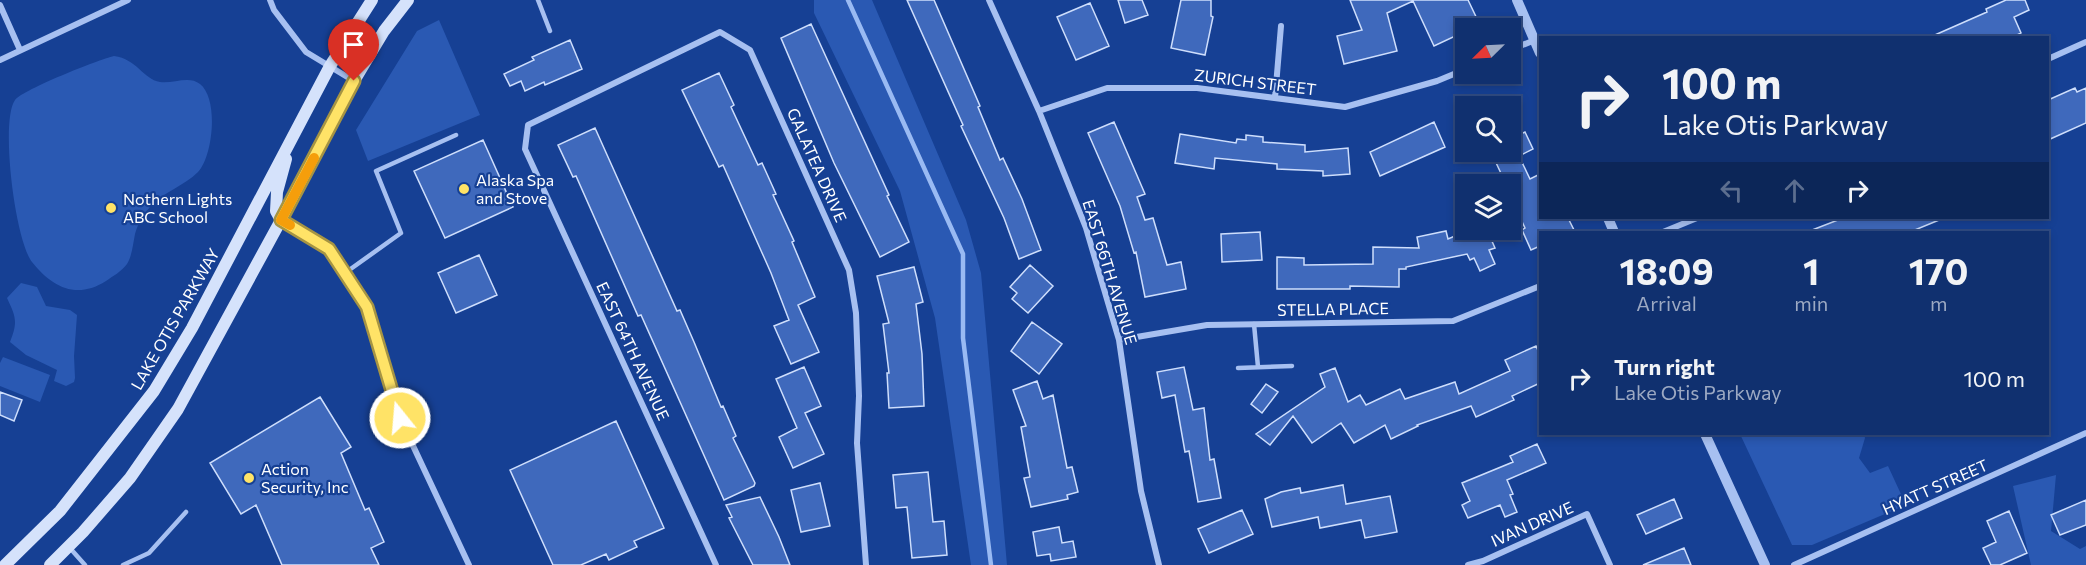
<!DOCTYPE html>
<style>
body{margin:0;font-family:Commissioner,sans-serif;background:#1e3c77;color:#f1f3f6;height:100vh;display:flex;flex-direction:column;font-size:22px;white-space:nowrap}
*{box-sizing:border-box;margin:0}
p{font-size:20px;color:#9ca9c3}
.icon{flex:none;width:33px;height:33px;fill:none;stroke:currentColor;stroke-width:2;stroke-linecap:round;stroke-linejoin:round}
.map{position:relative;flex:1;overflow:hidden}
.drawer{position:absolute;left:1539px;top:231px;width:510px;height:204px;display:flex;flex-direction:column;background:#10306f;border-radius:0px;box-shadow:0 3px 9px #0003,0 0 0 2px #304b82}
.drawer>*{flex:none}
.banner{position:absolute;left:1539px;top:36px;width:510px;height:183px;border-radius:0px;box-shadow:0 3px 9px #0003,0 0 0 2px #304b82;background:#10306f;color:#f1f3f6;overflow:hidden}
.needle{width:39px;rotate:246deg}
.tools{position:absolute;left:1455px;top:18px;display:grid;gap:12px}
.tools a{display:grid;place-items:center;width:66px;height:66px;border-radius:0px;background:#10306f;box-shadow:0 3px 9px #0003,0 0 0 2px #304b82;font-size:30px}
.pin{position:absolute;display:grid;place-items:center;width:51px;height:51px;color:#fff;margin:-62px -26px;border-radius:50% 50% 50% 0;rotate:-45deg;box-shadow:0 0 6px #0007}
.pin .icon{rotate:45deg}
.me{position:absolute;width:66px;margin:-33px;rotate:343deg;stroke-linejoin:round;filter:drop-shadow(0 0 4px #0008)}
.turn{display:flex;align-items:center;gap:21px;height:126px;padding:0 24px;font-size:27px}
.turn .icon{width:78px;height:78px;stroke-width:2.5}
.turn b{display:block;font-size:42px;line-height:51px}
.lanes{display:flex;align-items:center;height:57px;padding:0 24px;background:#0003;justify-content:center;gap:30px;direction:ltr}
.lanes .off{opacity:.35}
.eta{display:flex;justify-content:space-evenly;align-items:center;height:102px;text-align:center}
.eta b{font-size:36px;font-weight:700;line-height:42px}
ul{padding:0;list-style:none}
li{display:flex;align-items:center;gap:18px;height:90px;padding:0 24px}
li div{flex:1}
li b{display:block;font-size:22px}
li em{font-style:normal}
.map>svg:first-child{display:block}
.green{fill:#2a59b3}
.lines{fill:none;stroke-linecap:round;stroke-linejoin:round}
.stream{stroke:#99baf3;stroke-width:4.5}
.building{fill:#3f69bc;stroke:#cedefc;stroke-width:1.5}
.service{stroke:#a7c0f1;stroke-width:4.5}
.minor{stroke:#a7c0f1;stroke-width:6}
.tertiary{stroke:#a7c0f1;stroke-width:10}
.secondary{stroke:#d5e2fb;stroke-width:12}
.route-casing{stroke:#a69443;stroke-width:15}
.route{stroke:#ffe367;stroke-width:10}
.slow{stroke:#f59e0b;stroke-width:10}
.poi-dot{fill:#ffe367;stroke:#164094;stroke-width:2}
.labels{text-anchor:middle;stroke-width:4.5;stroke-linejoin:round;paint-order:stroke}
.street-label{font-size:16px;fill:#fff;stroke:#164094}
.poi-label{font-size:16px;fill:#fff;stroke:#164094;text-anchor:start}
</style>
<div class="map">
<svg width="2086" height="565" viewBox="0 0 2086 565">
<rect width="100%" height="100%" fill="#164094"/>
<path class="green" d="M 814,0 L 872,0 L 966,220 L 981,273 L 1007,565 L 971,565 L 935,318 L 900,191 L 814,13 Z
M 439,20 L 480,115 L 368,161 L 356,130 L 417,31 Z
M 114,56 C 137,59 143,79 160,82 C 173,84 189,75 200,84 C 219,99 213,156 198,172 C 184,186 163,192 150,207 C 143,215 138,223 135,234 C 133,244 132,256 127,264 C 121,272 113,276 106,281 C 76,300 52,287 32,262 C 15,240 0,121 15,100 C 24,89 98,60 114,56 Z
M 21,283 L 37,287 L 46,306 L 70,310 L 77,315 L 74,356 L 75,378 L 74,382 L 66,386 L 54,381 L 57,370 L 26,355 L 10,342 C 18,322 16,317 7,298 Z
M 3,357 L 50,375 L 40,402 L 0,386 L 0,363 Z
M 1740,434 L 1864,434 L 1865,438 L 1859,458 L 1870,473 L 1888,466 L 1906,505 L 1812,545 L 1792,545 Z
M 2056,475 L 2051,531 L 2080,549 L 2086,546 L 2086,565 L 2031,565 L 2013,486 Z"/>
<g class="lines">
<path class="stream" d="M 848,0 L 963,254 L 963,338 L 991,565"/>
</g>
<path class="building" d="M 907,0 L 934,0 L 980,106 L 978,107 L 1000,160 L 1003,158 L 1022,199 L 1041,250 L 1019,259 L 1004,218 L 961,126 L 963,125 Z
M 1118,0 L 1142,0 L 1148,15 L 1125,23 Z
M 1181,0 L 1211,0 L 1211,16 L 1213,17 L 1205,55 L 1171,48 Z
M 1350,0 L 1468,0 L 1480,25 L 1471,28 L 1466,28 L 1466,31 L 1434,46 L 1413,1 L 1387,13 L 1397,51 L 1344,64 L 1337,36 L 1362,30 Z
M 2006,0 L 2025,0 L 2029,10 L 2014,17 L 2021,33 L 2011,38 L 1928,38 L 1987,12 L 1986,9 Z
M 1090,3 L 1109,46 L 1076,60 L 1057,17 Z
M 811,24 L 889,195 L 887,196 L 909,242 L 880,257 L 834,163 L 781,38 Z
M 570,40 L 582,69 L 545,85 L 544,82 L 525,91 L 521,81 L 510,86 L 504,74 L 534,60 L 532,57 Z
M 719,73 L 734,105 L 731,107 L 758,165 L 762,163 L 776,194 L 773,195 L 794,241 L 792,242 L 815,297 L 798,305 L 819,352 L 791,364 L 774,326 L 789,320 L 771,273 L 723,165 L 719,167 L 682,90 Z
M 2075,88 L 2077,92 L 2086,88 L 2086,123 L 2048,140 L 2048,100 Z
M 1114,122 L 1145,194 L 1137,197 L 1145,220 L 1153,218 L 1167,265 L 1181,262 L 1186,289 L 1145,297 L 1136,252 L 1134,253 L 1120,206 L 1088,133 Z
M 1434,122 L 1445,147 L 1380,176 L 1370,152 Z
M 595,128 L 677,311 L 680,310 L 694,342 L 721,407 L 723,406 L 736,436 L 733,438 L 755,483 L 754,486 L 724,500 L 641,315 L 638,316 L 576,176 L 573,177 L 558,145 Z
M 1525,132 L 1533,149 L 1519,156 L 1530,179 L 1540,174 L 1540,218 L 1568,218 L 1575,232 L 1540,232 L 1540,246 L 1531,250 L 1522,230 L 1525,228 L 1510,196 L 1510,184 L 1506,184 L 1491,152 L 1510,152 L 1510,139 Z
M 1180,134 L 1236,143 L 1237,139 L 1246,140 L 1246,135 L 1263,137 L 1263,142 L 1305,145 L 1305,152 L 1348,148 L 1350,174 L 1323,176 L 1323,171 L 1277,169 L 1277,164 L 1215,158 L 1214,169 L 1175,163 Z
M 483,140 L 513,207 L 445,238 L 414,171 Z
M 1843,218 L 1944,218 L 1910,232 L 1807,232 Z
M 1469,230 L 1487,230 L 1495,248 L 1489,250 L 1495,264 L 1480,271 L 1474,258 L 1470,260 L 1467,254 L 1406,267 L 1406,269 L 1399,269 L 1399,287 L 1350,286 L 1350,289 L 1277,289 L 1277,257 L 1304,258 L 1304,265 L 1373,264 L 1373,247 L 1419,248 L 1417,237 L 1446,231 L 1448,239 Z
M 1260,232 L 1262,260 L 1222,262 L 1221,234 Z
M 479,255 L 497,295 L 456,313 L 438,273 Z
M 1030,265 L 1053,286 L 1028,313 L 1012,299 L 1017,293 L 1010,287 Z
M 914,267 L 923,302 L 916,304 L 922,354 L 924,406 L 889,408 L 887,373 L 889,373 L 883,324 L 889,323 L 877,276 Z
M 1032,322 L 1062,344 L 1039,374 L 1011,351 Z
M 1536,346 L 1540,355 L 1540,383 L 1512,396 L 1514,400 L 1476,417 L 1471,406 L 1417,425 L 1418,426 L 1391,439 L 1385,425 L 1354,443 L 1341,423 L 1312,443 L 1293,416 L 1270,445 L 1256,434 L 1325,387 L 1320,374 L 1335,368 L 1348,402 L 1360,395 L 1366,405 L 1400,389 L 1405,399 L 1455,382 L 1459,394 L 1510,371 L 1505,360 Z
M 804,367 L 821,406 L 805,413 L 824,454 L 793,468 L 779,437 L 797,428 L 776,379 Z
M 1184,367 L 1193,410 L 1204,408 L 1210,460 L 1214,459 L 1221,498 L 1198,502 L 1189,451 L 1185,452 L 1175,395 L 1162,398 L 1157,372 Z
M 1037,381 L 1043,399 L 1053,395 L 1067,468 L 1072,467 L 1078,492 L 1067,495 L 1068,499 L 1031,507 L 1024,478 L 1030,477 L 1021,427 L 1026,426 L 1013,390 Z
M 1266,384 L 1278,392 L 1262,413 L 1251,404 Z
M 0,392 L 22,400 L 14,421 L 0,415 Z
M 320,397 L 351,447 L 341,453 L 365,510 L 369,508 L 384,542 L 371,548 L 379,565 L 282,565 L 256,505 L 241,514 L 210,463 Z
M 616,421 L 664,528 L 634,541 L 637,547 L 609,560 L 606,554 L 581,565 L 553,565 L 510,470 Z
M 1537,444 L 1546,463 L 1507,480 L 1513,494 L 1510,495 L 1517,512 L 1505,517 L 1500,505 L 1468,518 L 1462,505 L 1470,501 L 1462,483 L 1513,462 L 1510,456 Z
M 928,472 L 933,522 L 944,521 L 947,555 L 912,558 L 907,507 L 896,508 L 893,475 Z
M 820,483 L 830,526 L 801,532 L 791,490 Z
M 1343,485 L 1346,504 L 1390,496 L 1397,532 L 1365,538 L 1361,520 L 1320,528 L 1318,517 L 1272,527 L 1265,499 L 1281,492 L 1300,488 L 1301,493 Z
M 760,497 L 779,537 L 790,565 L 753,565 L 729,518 L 732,517 L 726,505 Z
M 1674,499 L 1682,518 L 1646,534 L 1637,515 Z
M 2086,500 L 2086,525 L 2060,535 L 2051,515 Z
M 1242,510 L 1253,534 L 1209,553 L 1198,529 Z
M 2009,511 L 2027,553 L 2000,565 L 1991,565 L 1983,548 L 1996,542 L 1987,521 Z
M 1059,527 L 1062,543 L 1073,541 L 1076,557 L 1051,561 L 1050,554 L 1037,556 L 1033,532 Z
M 1684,548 L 1691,565 L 1643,565 Z"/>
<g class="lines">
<path class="service" d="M 538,0 L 550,31
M 345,273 L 401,233 L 376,171 L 456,135
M 1254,324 L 1258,367
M 1238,368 L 1292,366
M 69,547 L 85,565
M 123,565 L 149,553 L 186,512"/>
<path class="minor" d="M 270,0 L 274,10 L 306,52 L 354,81
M 989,0 L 1039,111 L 1086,228 L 1119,340 L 1141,491 L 1159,565
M 0,5 L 20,50
M 1510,50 L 1535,40
M 2048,59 L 2086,42
M 0,60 L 128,0
M 1275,98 L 1281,26
M 1039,111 L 1107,88 L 1197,88 L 1345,107 L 1437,81 L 1466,69
M 281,220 L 329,249 L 367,307 L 400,418 L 469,565
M 1663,232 L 1697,218
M 1119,340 L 1207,325 L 1453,321 L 1540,286
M 716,565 L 525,149 L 528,125 L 720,32 L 750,50 L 849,270 L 856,313 L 859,396 L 857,443 L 866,565
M 1468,565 L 1483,561 L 1587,514 L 1610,565
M 1794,565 L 2086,433"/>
<path class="tertiary" d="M 1517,0 L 1540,53
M 1608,218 L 1614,232
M 1705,434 L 1765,565"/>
<path class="secondary" d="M 281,220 L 276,211 L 277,192 L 286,159
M 5,565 L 60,511 L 154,391 L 192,328 L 330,66 L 372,0
M 50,565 L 83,532 L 130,478 L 178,409 L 281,220 L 354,81 L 384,31 L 408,0"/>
</g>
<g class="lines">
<g class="route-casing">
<path id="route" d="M 354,81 L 281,220 L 329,249 L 367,307 L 400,418"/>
</g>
<use href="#route" class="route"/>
<path class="slow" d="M 290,225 L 281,220 L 314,158"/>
</g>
<g class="poi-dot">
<circle cx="464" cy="189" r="6"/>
<circle cx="111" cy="208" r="6"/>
<circle cx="249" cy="478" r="6"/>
</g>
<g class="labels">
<g class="street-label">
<text transform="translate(1255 82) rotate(7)" y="6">ZURICH STREET</text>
<text transform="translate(817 165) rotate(66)" y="6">GALATEA DRIVE</text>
<text transform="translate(1110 272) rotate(73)" y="6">EAST 66TH AVENUE</text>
<text transform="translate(1333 309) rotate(-1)" y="6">STELLA PLACE</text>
<text transform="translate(175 319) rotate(-60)" y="6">LAKE OTIS PARKWAY</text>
<text transform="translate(633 351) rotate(65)" y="6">EAST 64TH AVENUE</text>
<text transform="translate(1935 487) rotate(-24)" y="6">HYATT STREET</text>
<text transform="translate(1532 524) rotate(-24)" y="6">IVAN DRIVE</text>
</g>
<g class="poi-label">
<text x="476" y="186">Alaska Spa<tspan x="476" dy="18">and Stove</tspan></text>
<text x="123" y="205">Nothern Lights<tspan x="123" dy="18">ABC School</tspan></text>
<text x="261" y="475">Action<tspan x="261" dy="18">Security, Inc</tspan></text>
</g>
</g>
</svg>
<div class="tools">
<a><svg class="needle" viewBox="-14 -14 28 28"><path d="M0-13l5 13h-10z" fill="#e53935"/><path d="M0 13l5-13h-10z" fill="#9ca9c3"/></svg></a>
<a><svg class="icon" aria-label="search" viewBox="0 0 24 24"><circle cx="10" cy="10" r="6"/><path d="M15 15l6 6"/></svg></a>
<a><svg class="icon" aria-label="layers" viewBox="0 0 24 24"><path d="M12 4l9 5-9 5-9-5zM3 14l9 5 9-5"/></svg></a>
</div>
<div class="pin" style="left:354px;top:81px;background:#d93025"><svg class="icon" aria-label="arrive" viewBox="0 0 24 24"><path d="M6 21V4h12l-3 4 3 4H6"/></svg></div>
<svg class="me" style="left:400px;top:418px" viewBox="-20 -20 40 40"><circle r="17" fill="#ffe367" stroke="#fff" stroke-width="3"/><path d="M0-11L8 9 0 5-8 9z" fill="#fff"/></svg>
<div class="banner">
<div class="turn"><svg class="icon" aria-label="right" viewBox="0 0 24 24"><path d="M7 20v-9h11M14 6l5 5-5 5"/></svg><div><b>100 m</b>Lake Otis Parkway</div></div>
<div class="lanes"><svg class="icon off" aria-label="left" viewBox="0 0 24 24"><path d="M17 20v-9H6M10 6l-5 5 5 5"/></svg><svg class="icon off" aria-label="ahead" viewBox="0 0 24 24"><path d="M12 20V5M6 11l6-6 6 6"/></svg><svg class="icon" aria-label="right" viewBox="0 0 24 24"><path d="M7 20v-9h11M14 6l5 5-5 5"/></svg></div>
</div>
<section class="drawer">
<div class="eta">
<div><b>18:09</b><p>Arrival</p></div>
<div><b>1</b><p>min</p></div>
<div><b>170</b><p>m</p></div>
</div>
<ul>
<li><svg class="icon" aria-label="right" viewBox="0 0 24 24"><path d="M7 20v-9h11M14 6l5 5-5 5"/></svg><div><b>Turn right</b><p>Lake Otis Parkway</p></div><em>100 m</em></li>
</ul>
</section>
</div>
